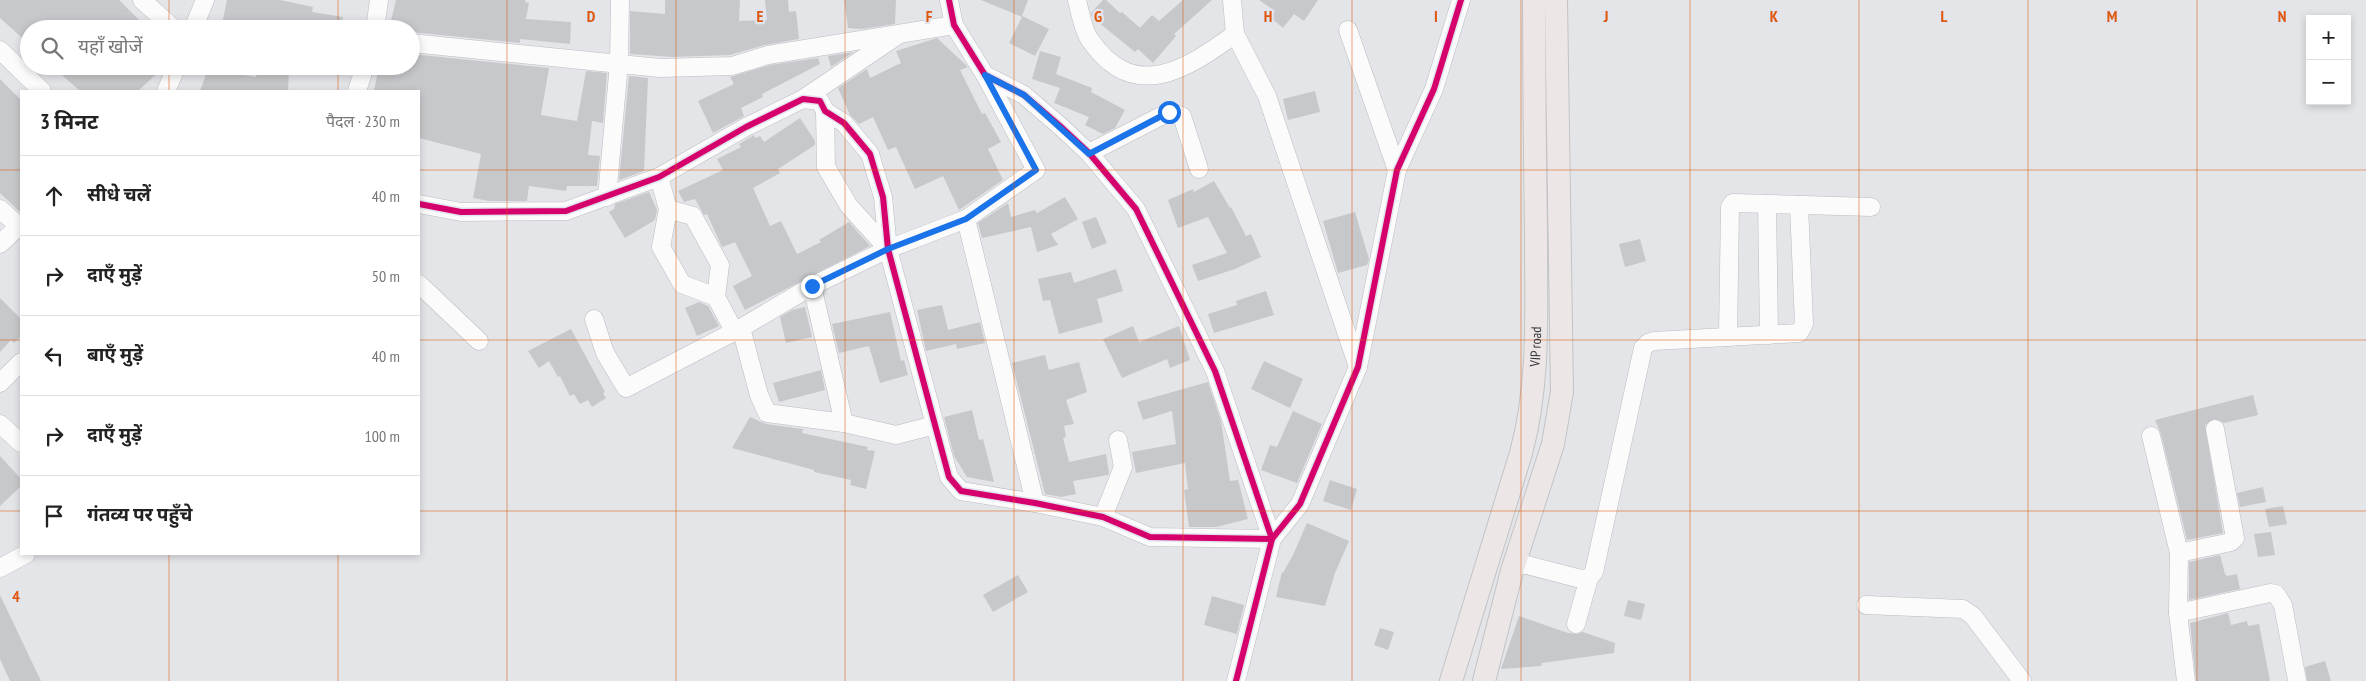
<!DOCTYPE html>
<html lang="hi">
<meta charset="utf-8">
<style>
:root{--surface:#fff;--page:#f6f6f6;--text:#222;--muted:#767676;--line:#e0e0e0}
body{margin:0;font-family:"PT Sans Narrow","Noto Sans Devanagari",sans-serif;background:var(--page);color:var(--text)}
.controls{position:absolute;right:15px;top:15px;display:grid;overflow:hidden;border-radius:0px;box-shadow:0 2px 8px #0003}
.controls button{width:45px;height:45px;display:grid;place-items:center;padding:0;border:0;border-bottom:1px solid var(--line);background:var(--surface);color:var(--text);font:25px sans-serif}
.stop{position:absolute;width:15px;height:15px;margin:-11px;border:4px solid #1a73e8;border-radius:50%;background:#fff}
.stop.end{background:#1a73e8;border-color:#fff;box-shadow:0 1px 5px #0008}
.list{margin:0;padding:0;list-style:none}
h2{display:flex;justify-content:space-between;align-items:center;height:65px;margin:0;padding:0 20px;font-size:21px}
h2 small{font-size:16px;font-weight:400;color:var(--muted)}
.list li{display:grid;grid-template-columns:32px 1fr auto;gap:15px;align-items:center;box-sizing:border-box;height:80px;padding:0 20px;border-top:1px solid var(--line)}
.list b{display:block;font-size:19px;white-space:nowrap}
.list em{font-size:16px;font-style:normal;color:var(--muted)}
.icon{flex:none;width:28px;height:28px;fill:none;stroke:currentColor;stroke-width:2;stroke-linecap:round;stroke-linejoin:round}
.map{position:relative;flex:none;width:2366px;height:681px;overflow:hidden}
.search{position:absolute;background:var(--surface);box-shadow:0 2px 8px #0003;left:20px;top:20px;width:400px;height:55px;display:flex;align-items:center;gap:12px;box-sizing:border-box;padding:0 18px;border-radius:28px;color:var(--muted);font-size:19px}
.panel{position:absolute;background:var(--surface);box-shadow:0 2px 8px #0003;left:20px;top:90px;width:400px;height:465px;border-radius:0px}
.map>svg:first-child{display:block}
.building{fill:#c7c8cb}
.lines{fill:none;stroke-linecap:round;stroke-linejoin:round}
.minor-casing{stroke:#bcbdc0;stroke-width:19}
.major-casing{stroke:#c2c3c5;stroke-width:24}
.minor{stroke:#fbfbfc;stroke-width:18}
.major{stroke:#ece7e6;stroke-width:22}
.cycleway-casing{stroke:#e1e4ec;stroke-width:9}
.cycleway{stroke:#d6006c;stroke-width:6}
.route{stroke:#1a73e8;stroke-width:6}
.grid{fill:none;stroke:#df570e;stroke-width:1;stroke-opacity:0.55}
.labels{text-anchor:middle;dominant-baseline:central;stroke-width:4.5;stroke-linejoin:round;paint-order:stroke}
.street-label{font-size:14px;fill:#38393c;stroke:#e1e4ec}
.grid-label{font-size:16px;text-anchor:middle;font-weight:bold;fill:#df570e;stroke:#e1e4ec;stroke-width:4.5;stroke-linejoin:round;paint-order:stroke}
</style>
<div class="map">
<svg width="2366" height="681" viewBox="0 0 2366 681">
<rect width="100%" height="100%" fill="#e4e5e9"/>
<!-- building -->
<g class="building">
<polygon points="0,0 119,0 148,29 29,29 29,44 0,18"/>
<polygon points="227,0 280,0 299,4 313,7 312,12 343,17 341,29 291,29 280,27 280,25 248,20 247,29 221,29"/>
<polygon points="396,0 525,0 525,2 529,3 526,19 571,22 570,44 520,39 520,43 411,32 411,29 389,29"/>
<polygon points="665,0 740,0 739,21 767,20 765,0 788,0 789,12 796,11 799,39 765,45 730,55 673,57 630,54 630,11 665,14"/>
<polygon points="844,0 896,0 895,24 863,29 848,28"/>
<polygon points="981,0 1028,0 1022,16 1049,29 1035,56 1009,43 1022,17"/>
<polygon points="1103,0 1106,0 1120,13 1122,12 1140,28 1152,15 1159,21 1183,0 1212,0 1174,34 1176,36 1153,63 1138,49 1135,52 1092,17 1091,13"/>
<polygon points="1259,0 1318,0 1304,21 1294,14 1283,28 1270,17 1275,11"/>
<polygon points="937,38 968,67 960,70 982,114 985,113 1001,142 988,149 1003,180 959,210 943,176 915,189 896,147 888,150 873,117 859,124 850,115 838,88 867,69 870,78 901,63 896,51"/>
<polygon points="1040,51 1061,57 1056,74 1092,88 1091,92 1125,110 1115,128 1103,134 1085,125 1089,117 1054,103 1060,88 1032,79"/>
<polygon points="854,52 831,67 828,56"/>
<polygon points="411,54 549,68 541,115 577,121 586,71 607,73 603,123 592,121 588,155 600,156 597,186 567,186 566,191 529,186 527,201 489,201 473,198 481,154 419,138 419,91 374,91 379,66 411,66"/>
<polygon points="818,58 820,64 762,94 763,97 741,108 744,116 713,133 698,101 734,84 730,77 770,65"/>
<polygon points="52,66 165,66 138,91 80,91"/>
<polygon points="209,66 229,66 230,73 256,77 258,66 289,66 288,91 200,91"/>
<polygon points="629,76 648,78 644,171 619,180"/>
<polygon points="0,79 21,100 21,213 0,193"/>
<polygon points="1315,91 1320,112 1288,120 1283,99"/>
<polygon points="800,118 815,141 815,145 778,169 780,173 753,188 770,226 781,221 797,254 821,242 819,240 849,222 870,246 745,310 733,286 752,276 735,242 722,247 707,214 704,215 695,199 684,202 678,191 723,170 717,159 741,147 739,144 754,135 755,138 760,136 764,142"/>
<polygon points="1214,181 1230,208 1231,207 1246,236 1251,234 1261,257 1235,269 1198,281 1192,265 1227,253 1208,217 1178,228 1168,200 1193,189 1194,192"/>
<polygon points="649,192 657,210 655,220 625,238 609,212 614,209 615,204"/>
<polygon points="1065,197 1078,219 1051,234 1058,245 1037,252 1031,227 982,238 978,223 1008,203 1011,217 1035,210 1037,213"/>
<polygon points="1355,212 1369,259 1367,265 1338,273 1323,221"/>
<polygon points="1096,217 1107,243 1092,249 1082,222"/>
<polygon points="1640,239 1646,261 1625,267 1619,244"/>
<polygon points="1116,269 1123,291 1097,299 1103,322 1059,334 1050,300 1043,301 1038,279 1071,272 1074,283"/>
<polygon points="1266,291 1274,315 1214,333 1208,314 1237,305 1236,301"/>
<polygon points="0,298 21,319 21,336 14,343 11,340 0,352"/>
<polygon points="699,302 708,306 719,326 697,336 685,308"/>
<polygon points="942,305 948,330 980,322 985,343 957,349 956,344 926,351 917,310"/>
<polygon points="805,307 812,337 786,343 780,317 792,310"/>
<polygon points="890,312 901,361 904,360 908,375 880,383 869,346 839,353 832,324"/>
<polygon points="1133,326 1139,342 1179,326 1190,360 1170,368 1167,359 1122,378 1103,339"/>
<polygon points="571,329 605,392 603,393 606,398 592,407 588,400 580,404 574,394 570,396 560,376 558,377 549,361 539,368 528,351"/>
<polygon points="1045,355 1049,370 1079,362 1087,392 1066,400 1074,424 1064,426 1066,437 1063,438 1069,462 1106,454 1109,473 1108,475 1073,481 1076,494 1061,497 1045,494 1012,363"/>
<polygon points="1264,361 1303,379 1290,408 1251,389"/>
<polygon points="821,370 825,390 779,402 773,383"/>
<polygon points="1208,382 1221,421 1230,481 1238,480 1248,519 1216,527 1189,527 1184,490 1188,489 1185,463 1136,473 1132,452 1176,444 1172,411 1143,420 1137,402"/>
<polygon points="2253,395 2258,415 2224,423 2214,419 2205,425 2223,533 2187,540 2161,434 2155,420"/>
<polygon points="972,410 979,440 983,439 994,482 967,477 954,456 944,417"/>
<polygon points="1293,411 1322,424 1297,483 1261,470 1270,445 1277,447"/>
<polygon points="750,417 766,424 803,429 802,433 868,447 867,450 875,451 866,489 850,485 851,480 814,472 814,470 732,448"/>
<polygon points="0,456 21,479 21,486 0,506"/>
<polygon points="1330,480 1357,489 1351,510 1323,501"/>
<polygon points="2263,487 2266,502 2240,507 2237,493"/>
<polygon points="2283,506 2287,524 2269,527 2265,509"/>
<polygon points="1307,523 1349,541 1335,573 1325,606 1276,597 1282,572 1283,573 1293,555"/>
<polygon points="2271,532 2275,555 2258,557 2254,534"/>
<polygon points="2220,555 2225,574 2227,576 2237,574 2240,589 2189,600 2189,562"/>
<polygon points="1018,575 1028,592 993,612 983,595"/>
<polygon points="0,595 41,681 10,681 0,659"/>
<polygon points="1212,596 1244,605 1237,634 1204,625"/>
<polygon points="1628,600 1645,604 1641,620 1624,616"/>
<polygon points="2228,613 2231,625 2247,621 2248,626 2259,624 2270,681 2196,681 2190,623"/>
<polygon points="1519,616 1568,633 1578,634 1583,632 1615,643 1614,653 1542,663 1541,666 1501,669"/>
<polygon points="1380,628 1394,632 1388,650 1374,645"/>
<polygon points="2325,661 2331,681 2307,681 2305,667"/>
</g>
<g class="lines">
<defs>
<g id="minor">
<polyline points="142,0 174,29"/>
<path d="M1077,0c3,12 6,30 13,40 44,64 97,29 145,-6l-3,-34"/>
<polyline points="193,29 205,0"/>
<polyline points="375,29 379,0"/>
<polyline points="1348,30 1397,170"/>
<polyline points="1235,34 1267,96 1358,367"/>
<polyline points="411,43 660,68 732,66 768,55 954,25"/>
<polyline points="0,50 42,91"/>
<polyline points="166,91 177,66"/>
<polyline points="357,91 365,66"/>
<polyline points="803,99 898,35"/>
<polyline points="825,111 826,167 849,206 888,249"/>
<polyline points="1089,153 1169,112 1182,116 1199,169"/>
<polyline points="659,177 668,209 693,216 720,265 716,297 734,331"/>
<polyline points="607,197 619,63 620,0"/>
<polyline points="419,204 461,212 566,211 659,177 746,127 803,99 820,101 825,111 844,123 870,154 883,197 888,249 935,425 949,477 961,491 1035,503 1103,517 1150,537 1272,539 1215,371 1136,209 1089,153 1060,126 1024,95 985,75 954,25 949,0"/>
<polyline points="1767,204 1769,335"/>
<polyline points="0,209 21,228"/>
<polyline points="668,209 661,247 682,284 716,297"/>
<polyline points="966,219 1035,503"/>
<polyline points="0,244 19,226"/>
<polyline points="419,284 479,341"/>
<polyline points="812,286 844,423"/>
<polyline points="594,319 605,353 626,388 741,328 812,286 888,249 966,219 1036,170 985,75"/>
<polyline points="741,328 759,395 767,413 844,423 896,435 935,425"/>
<polyline points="1728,337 1730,207 1733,203 1871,207"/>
<polyline points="0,383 21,362"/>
<polyline points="0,424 21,443"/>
<polyline points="2151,436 2179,553 2178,613 2186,681"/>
<polyline points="1103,517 1123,467 1118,440"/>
<polyline points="2179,553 2231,542 2235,538 2215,429"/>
<polyline points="1515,562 1581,579 1589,578 1594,572 1643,348 1648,343 1654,341 1799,333 1804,324 1799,205"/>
<polyline points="0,568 26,554"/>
<polyline points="1866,605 1963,609 1973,616 2022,681"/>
<polyline points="2178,613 2270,593 2276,594 2283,605 2297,680"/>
<polyline points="1576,624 1589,578"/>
<polyline points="1236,681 1272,539 1300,504 1358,367 1397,170 1434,89 1461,0"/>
</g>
<g id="major">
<path id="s1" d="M1451,681l70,-228c19,-70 15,-142 15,-214 -1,-80 -2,-159 -2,-239"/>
<polyline points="1484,681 1512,571 1553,444 1562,392 1556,0"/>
</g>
</defs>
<!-- minor casing -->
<use href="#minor" class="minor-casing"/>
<!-- major casing -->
<use href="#major" class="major-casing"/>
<!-- minor -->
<use href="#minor" class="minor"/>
<!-- major -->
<use href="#major" class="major"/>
<defs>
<g id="cycleway">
<polyline points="419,204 461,212 566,211 659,177 746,127 803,99 820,101 825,111 844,123 870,154 883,197 888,249 935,425 949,477 961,491 1035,503 1103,517 1150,537 1272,539 1215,371 1136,209 1089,153 1060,126 1024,95 985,75 954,25 949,0"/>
<polyline points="1236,681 1272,539 1300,504 1358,367 1397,170 1434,89 1461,0"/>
</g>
</defs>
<!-- cycleway casing -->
<use href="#cycleway" class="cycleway-casing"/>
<!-- cycleway -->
<use href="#cycleway" class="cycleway"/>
</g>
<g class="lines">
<!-- route -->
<polyline class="route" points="812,286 888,249 966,219 1036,170 985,75 1024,95 1089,154 1169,112"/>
</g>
<!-- grid -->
<path class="grid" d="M169,0v29M338,0v29M507,0v681M676,0v681M845,0v681M1014,0v681M1183,0v681M1352,0v681M1521,0v681M1690,0v681M1859,0v681M2028,0v681M2197,0v681M169,66v25M338,66v25M0,170h21M419,170h1947M0,340h21M419,340h1947M0,511h21M419,511h1947M169,554v127M338,554v127"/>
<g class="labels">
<!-- street labels -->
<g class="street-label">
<text stroke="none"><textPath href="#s1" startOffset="346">VIP road</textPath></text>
</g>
</g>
<g class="grid-label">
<text x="591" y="22">D</text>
<text x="760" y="22">E</text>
<text x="929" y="22">F</text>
<text x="1098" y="22">G</text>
<text x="1268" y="22">H</text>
<text x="1436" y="22">I</text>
<text x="1606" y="22">J</text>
<text x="1774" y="22">K</text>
<text x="1944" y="22">L</text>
<text x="2112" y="22">M</text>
<text x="2282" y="22">N</text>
<text x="16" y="602">4</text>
</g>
</svg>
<div class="controls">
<button>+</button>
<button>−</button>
</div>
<div class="stop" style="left:1169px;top:112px"></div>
<div class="stop end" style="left:812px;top:286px"></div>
<div class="search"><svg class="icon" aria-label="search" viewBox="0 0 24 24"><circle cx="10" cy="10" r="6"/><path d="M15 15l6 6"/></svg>यहाँ खोजें</div>
<section class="panel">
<h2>3 मिनट<small>पैदल · 230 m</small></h2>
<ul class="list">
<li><svg class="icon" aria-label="ahead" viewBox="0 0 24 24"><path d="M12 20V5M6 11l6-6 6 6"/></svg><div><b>सीधे चलें</b></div><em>40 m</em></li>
<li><svg class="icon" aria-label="right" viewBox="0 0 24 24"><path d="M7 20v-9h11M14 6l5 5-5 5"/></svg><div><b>दाएँ मुड़ें</b></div><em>50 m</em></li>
<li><svg class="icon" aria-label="left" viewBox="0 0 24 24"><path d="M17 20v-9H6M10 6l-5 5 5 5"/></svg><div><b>बाएँ मुड़ें</b></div><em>40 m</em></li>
<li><svg class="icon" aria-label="right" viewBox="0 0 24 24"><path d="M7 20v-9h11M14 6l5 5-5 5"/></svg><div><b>दाएँ मुड़ें</b></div><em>100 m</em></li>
<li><svg class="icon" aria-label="arrive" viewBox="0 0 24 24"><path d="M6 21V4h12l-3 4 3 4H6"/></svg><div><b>गंतव्य पर पहुँचे</b></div></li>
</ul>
</section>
</div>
